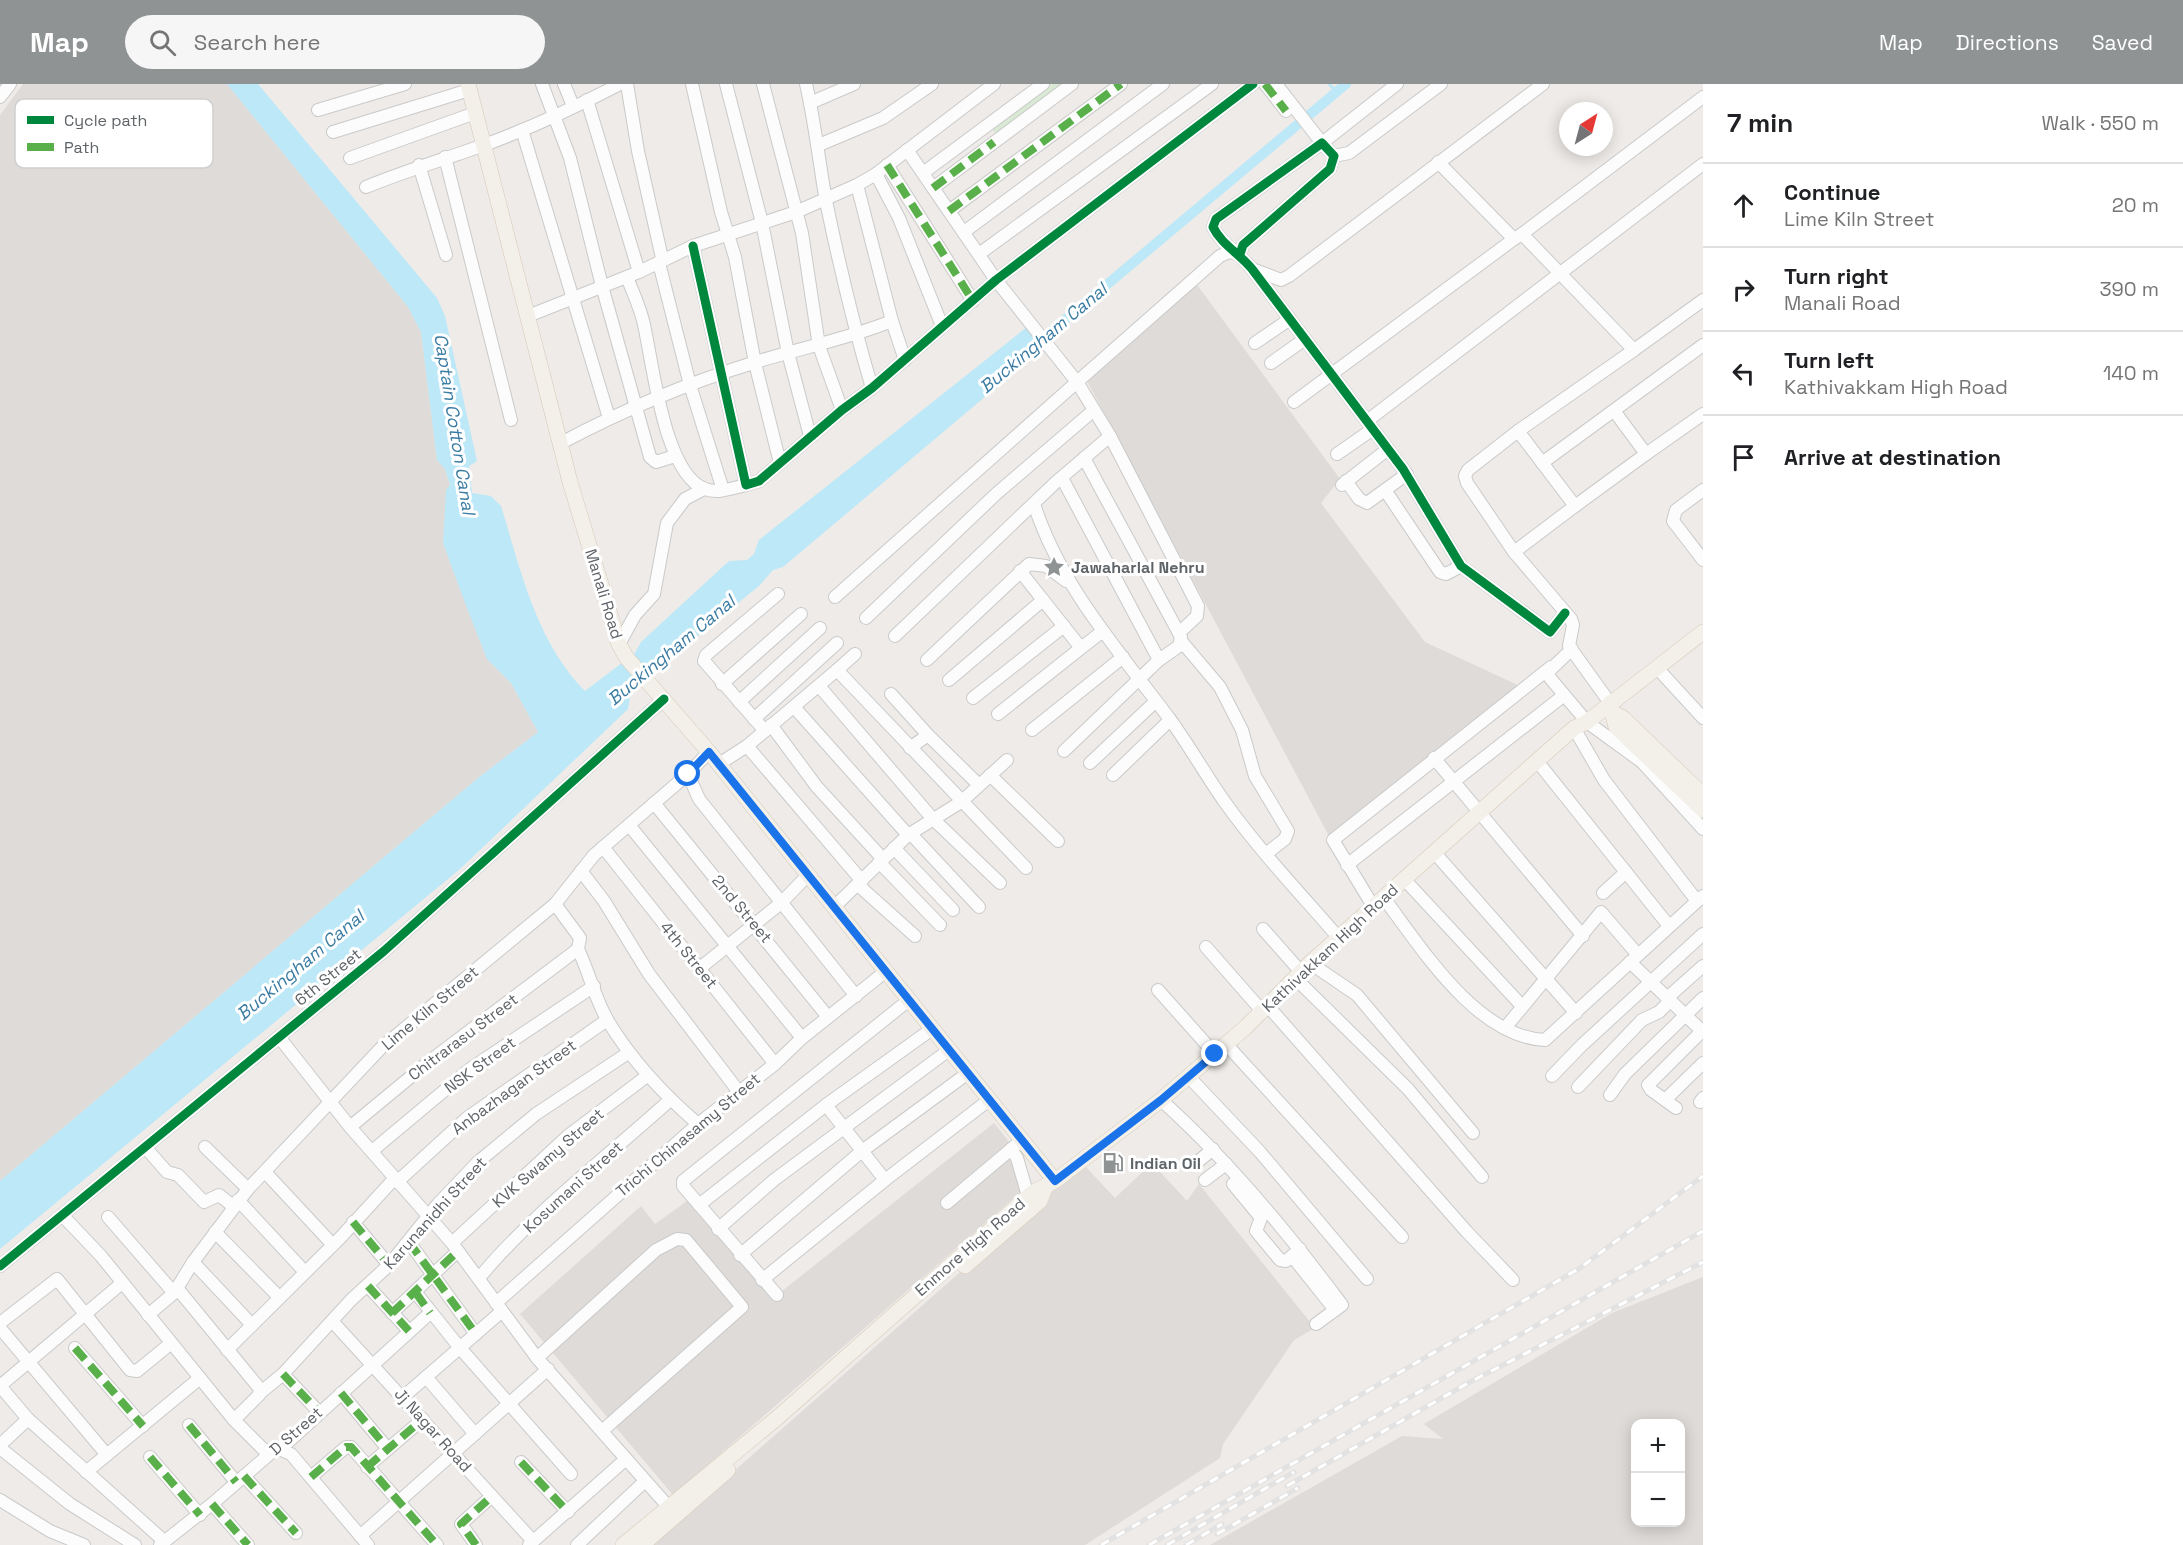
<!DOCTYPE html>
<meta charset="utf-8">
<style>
:root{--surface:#fff;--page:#f6f6f6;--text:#202124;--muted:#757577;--line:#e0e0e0;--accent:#909394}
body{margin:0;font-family:"Space Grotesk",sans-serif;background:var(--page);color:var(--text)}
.controls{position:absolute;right:18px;bottom:18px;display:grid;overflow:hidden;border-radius:12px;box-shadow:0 3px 15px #0003}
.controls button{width:54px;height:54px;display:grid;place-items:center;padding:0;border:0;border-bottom:2px solid var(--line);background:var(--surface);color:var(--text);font:30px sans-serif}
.compass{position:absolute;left:1559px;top:18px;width:54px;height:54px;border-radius:50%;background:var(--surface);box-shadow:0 3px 15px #0003;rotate:36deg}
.stop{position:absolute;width:18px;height:18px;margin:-14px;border:4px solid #1a73e8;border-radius:50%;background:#fff}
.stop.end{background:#1a73e8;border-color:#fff;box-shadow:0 2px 6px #0008}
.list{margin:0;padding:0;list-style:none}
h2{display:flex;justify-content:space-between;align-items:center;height:78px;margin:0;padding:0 24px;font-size:26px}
h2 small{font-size:20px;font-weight:400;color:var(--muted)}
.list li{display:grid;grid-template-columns:39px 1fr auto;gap:18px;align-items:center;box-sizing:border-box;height:84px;padding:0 24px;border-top:2px solid var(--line)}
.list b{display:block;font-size:22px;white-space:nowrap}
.list p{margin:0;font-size:20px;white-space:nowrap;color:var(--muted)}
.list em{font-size:20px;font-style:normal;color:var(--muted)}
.icon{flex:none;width:33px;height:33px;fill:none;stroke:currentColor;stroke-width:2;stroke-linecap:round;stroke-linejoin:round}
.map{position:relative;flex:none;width:1703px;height:1461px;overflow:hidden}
header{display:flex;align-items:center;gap:36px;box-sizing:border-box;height:84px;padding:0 30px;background:var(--accent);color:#fff}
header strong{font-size:28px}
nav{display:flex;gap:33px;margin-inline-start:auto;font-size:21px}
.search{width:420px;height:54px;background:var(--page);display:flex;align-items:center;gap:15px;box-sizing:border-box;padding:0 21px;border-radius:33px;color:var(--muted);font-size:22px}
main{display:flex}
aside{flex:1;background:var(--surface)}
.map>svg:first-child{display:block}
.industrial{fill:#dedbd8;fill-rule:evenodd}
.green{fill:#d9e9d3}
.water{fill:#bce8f8}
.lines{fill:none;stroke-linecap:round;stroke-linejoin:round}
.stream{stroke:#bce8f8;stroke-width:3}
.canal{stroke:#bce8f8;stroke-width:10}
.minor-casing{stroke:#cacaca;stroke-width:14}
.major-casing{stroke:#d6c8b6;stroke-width:16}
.minor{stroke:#fcfcfc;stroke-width:12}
.major{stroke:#f3f0e9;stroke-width:15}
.rail-casing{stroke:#e3e2e2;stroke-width:5}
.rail{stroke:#fff;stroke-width:3;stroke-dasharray:9;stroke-linecap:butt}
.quiet{stroke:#59b04a;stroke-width:8;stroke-dasharray:15 8;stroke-linecap:butt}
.cycleway-casing{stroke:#fff;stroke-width:13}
.cycleway{stroke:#00873e;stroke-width:9}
.route{stroke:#1a73e8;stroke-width:8}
.labels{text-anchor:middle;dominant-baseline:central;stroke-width:6;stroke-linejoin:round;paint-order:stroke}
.poi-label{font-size:16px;font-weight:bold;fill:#5e6367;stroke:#fff;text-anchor:start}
.street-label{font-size:16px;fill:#5e6367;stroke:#fff}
.water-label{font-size:18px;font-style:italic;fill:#3b7ca3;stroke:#fff}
.key{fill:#fff;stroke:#cfd0d1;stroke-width:1.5}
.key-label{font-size:16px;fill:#5e6367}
</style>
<header>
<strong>Map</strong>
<div class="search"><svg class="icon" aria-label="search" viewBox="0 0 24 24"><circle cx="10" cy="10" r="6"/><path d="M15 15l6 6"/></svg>Search here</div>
<nav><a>Map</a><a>Directions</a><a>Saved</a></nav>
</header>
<main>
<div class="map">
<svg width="1703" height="1461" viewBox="0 0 1703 1461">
<rect width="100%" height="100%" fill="#eeebe8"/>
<!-- industrial -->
<g class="industrial">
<polygon points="23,0 227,0 408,223 421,248 437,376 445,385 450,401 443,459 487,575 511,599 538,648 478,694 0,1097 0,31"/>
<polygon points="1195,198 1340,395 1321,419 1425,558 1522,603 1329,752 1087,297"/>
<polygon points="994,1039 1011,1060 1023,1106 673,1411 520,1230 641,1122 655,1140 687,1117 772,1215"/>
<polygon points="1152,1079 1187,1117 1199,1100 1315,1244 1294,1256 1223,1360 1220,1374 1085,1461 650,1461 1083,1080 1115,1114"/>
<path d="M1703,1193v268h-493l192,-109 41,3 -19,-15 188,-111zM1636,1340h44v98h-44z"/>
</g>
<!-- green -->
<polygon class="green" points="1052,0 1069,0 999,54 992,45"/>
<!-- water -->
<path class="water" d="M227,0h31l179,214 8,18 32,145 -8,5 3,27 19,3 10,10c20,65 35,135 84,185l50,-38 6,-11 88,-81 18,-1 7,-6 5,-14 268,-213 16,21 -260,219 -10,3 -14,16 -128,104 -3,19 -168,160 -460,380v-68l478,-403 60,-46 -27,-49 -24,-24 -22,-56 -22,-60 3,-53 4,-5 -5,-16 -8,-9 -16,-128 -13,-25z"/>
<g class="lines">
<!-- stream -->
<polyline class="stream" points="1329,0 1336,7"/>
<!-- canal -->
<polyline class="canal" points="1036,260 1346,0"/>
<defs>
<g id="minor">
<polyline points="542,0 570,74 602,202 650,373 656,378 675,372"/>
<polyline points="564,0 573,22"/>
<polyline points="627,0 638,67 662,174 659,179 690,301 723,406"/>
<polyline points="692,0 721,128 735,173 755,279 780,379"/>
<polyline points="726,0 762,139 788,269 810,352"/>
<polyline points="763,0 802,149 819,262 842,326"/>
<path d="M806,0c9,39 13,78 20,117 13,63 28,126 46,187"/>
<polyline points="1265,0 1286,27"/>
<polyline points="1276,0 1322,59 1397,0"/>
<polyline points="0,13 10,0"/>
<polyline points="587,16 639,188"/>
<polyline points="810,19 854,0"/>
<polyline points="318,26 405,0"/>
<polyline points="522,46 609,334"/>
<polyline points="333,48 469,6"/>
<polyline points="819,61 883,34 932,0"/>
<polyline points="1334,72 1349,69 1441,0"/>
<polyline points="445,73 511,336"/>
<polyline points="350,74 475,29"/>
<polyline points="1438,78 1514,155 1522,150 1634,266 1703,216"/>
<polyline points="419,81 446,171"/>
<polyline points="887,81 973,217"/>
<polyline points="923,89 1043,0"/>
<polyline points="876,90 899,134 942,242"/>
<polyline points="857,101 892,237 905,276"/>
<path d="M366,103c39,-16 79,-28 118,-42 47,-17 92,-38 136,-61"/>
<polyline points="933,104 1072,0"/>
<polyline points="949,127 1121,0"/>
<polyline points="964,148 1163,0"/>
<polyline points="1522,150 1703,13"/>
<polyline points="693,162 746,401 759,397 842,326 872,304 996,196 1253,0"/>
<polyline points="979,170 1212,0"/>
<path d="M1240,170l3,-9 87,-76 4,-13 -12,-13 -106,76 -3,8c8,17 27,27 39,42l151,200 58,97 89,66 15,-19"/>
<polyline points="1255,186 1281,196 1289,192 1543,0"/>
<path d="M627,193c6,16 14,32 17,48 9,39 20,149 61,164 14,5 27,-1 41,-4"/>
<polyline points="528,232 639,188 693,162 796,128 857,101 876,90 994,0"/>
<polyline points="1255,259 1290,235"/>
<polyline points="1271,279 1305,255"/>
<polyline points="1294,318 1514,155"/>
<polyline points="1615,328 1646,370 1703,330"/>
<polyline points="1367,337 1703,80"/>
<polyline points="1518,347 1575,422 1514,468 1571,535 1573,541 1569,562 1610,619"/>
<path d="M561,359c62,-33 127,-60 195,-81 45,-14 91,-23 136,-41"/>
<polyline points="1337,370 1373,345"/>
<polyline points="1084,374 1181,553 1179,562 1159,576"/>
<polyline points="1542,379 1703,261"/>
<polyline points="1062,394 1159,576 1064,667"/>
<polyline points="1346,397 1359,415 1367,419 1407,390"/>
<polyline points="1342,401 1388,365"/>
<polyline points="1385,406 1440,488 1446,490 1461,482"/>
<polyline points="1703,406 1676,426 1673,437 1703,476"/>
<path d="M1034,420c26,81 84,146 135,214 20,27 36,56 55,83 34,48 76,92 114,136"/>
<polyline points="1575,422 1646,370"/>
<polyline points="1514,468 1467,399 1465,392 1468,386 1518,347 1634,266"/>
<polyline points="1020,487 1081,564 1103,547"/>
<polyline points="835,513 1077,298 996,196 907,66"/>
<polyline points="866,534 996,410 1094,326"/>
<polyline points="1179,549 1197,532 1198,522 1110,352 1077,298 1220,172 1229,168 1239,170"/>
<polyline points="895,552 1055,399 1110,352"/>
<polyline points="1182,558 1220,603 1242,646 1255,692 1288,747 1285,755 1267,769"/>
<polyline points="619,560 635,531 654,510 667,439 685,415 704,405"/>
<polyline points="1572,565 1548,588 1550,594 1587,638 1642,678 1703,745"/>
<polyline points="927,576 1029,480 1046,482 1066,497"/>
<polyline points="1658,585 1703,634"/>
<polyline points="837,586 855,570"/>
<polyline points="949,596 1043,516"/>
<polyline points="722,600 801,530"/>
<polyline points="819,602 932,734 1000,799"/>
<polyline points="891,610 928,651"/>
<polyline points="973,614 1064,542"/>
<polyline points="739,618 820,544"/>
<polyline points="794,623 908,751"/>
<polyline points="998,630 1081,564"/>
<polyline points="754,635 837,559"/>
<polyline points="771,641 817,703 883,775"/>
<polyline points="1574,644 1604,696 1697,817"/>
<polyline points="1032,646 1123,573"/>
<polyline points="765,647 704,577 706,571 778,510"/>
<polyline points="747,662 862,797"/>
<polyline points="910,664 928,651 979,701"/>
<polyline points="1434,674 1583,852"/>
<polyline points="1537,677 1669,842"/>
<polyline points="1090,679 1156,617"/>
<polyline points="719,680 747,662 837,586 1026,784"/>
<polyline points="688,690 699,715 856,912"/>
<polyline points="990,691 1058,757"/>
<polyline points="1113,691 1170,636"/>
<polyline points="654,719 828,933"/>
<polyline points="629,741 802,954"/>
<polyline points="910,749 979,823"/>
<polyline points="603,763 775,980"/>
<polyline points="894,764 953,826"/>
<polyline points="1434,768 1576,929"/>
<polyline points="879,778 940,841"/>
<polyline points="1347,781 1563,612"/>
<polyline points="581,787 604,817 649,890 739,1008"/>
<polyline points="1404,795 1522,922"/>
<polyline points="858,801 915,852"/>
<polyline points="1603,809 1626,788"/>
<path d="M1383,813c38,50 93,140 162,143l158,-144"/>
<path d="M555,820l25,34 -2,11c11,23 17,50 30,72 24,40 54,72 90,103"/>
<polyline points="1373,822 1333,756 1551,583"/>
<polyline points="834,823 908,751 961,718 1007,676"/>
<polyline points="1263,845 1301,888"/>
<polyline points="1206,863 1262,927"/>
<polyline points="1630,878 1703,948"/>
<polyline points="1310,879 1357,911 1473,1049"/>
<polyline points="700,884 781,819 808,791"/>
<polyline points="1295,894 1408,1005 1482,1093"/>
<polyline points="1158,906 1215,970"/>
<polyline points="1667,914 1703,882"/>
<polyline points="1267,921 1467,1148 1513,1196"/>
<polyline points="1505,944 1601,828 1638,871"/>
<polyline points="279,953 350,1043 452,1159 537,1274 673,1428"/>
<polyline points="1226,960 1402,1153"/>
<polyline points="1188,992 1260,1068 1367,1195"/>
<polyline points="1552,992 1582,961 1703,850"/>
<polyline points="1578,1003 1642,936 1659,928 1671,916"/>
<polyline points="1610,1011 1625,990 1703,914"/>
<path d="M1161,1016c68,61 126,131 181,205l-26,19"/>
<polyline points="1665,1016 1703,979"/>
<polyline points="1700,1018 1703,1014"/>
<polyline points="826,1021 885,1096"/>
<polyline points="1676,1024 1651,1006 1648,1001 1703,946"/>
<polyline points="350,1043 431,976 578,865"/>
<polyline points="145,1063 167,1088 178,1091 204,1118 219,1111 233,1122"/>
<polyline points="205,1063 248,1105"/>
<polyline points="1011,1065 1017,1074 1028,1112"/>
<polyline points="372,1067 470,985 594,902"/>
<polyline points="1195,1080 1213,1065"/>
<polyline points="265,1088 333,1161"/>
<polyline points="1205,1096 1226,1080"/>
<polyline points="397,1098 467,1034 607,936"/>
<polyline points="1233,1100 1261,1134 1256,1147 1280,1176 1286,1177 1300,1165"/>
<polyline points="238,1116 305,1188"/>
<polyline points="947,1119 1022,1056"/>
<polyline points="699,1121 826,1021 932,945"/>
<polyline points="62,1131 101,1172 234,1336"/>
<polyline points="108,1133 174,1209"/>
<polyline points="353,1138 389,1181"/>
<polyline points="718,1145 774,1096 949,966"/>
<polyline points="215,1148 279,1213"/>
<polyline points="409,1158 476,1250"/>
<polyline points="452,1159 569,1051 647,992"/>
<polyline points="740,1171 862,1067 968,989"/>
<polyline points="1292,1172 1335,1226"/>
<polyline points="193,1178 252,1241"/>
<polyline points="0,1182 384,867 664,615"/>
<path d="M479,1194c55,-66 127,-120 191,-178"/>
<polyline points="762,1196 885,1096 989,1016"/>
<polyline points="368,1202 409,1247"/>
<polyline points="177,1204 260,1305 259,1311 234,1336 264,1366 281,1366 291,1370 368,1461"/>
<polyline points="416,1209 460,1264 571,1390"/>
<polyline points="777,1211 683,1102 683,1097 909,916"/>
<polyline points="496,1219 698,1040 775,980 802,954 885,888"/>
<polyline points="392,1229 458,1167"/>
<polyline points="148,1231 174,1209 193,1178 248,1105 381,964 555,820 594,771 688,690 709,668"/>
<polyline points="332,1237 533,1457"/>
<polyline points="75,1264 143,1342"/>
<polyline points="227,1266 340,1154 394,1095"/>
<polyline points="537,1274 656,1166 677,1155 686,1156 742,1223 602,1347"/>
<polyline points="283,1290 318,1327"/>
<polyline points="426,1293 475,1350"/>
<polyline points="0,1302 122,1199"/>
<polyline points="0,1302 28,1335"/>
<polyline points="260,1309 283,1290 351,1216 389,1181 438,1120 478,1078 536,1030 628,969"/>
<polyline points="341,1309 388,1365"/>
<polyline points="403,1313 501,1228"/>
<polyline points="189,1341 236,1398"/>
<polyline points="0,1361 28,1335 164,1457"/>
<polyline points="0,1364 70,1420 135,1461"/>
<polyline points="107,1371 0,1244 0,1239 57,1195 130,1286 137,1287 170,1260"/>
<polyline points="150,1373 200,1431"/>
<polyline points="521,1378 568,1428"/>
<polyline points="367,1383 423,1335"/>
<polyline points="86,1388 200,1294"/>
<polyline points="244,1392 296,1449"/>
<polyline points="311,1393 346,1363 351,1363 437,1461"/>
<polyline points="0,1416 50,1447 84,1461"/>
<polyline points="212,1420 248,1461"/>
<polyline points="360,1452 548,1285"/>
<polyline points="160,1461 212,1420 273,1367 288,1358 430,1229"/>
<polyline points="476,1461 461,1440 492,1412"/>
<polyline points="529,1461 626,1375"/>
<polyline points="577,1461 644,1398"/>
</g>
<g id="major">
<polyline points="468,0 570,398 619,560 626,573 709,668 1055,1097"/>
<polyline points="1610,619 1616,643 1703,726"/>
<polyline points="1613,629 1623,634 1703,711"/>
<polyline points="965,1182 1040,1117 1045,1104"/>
<polyline points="623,1461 777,1334 1032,1109 1055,1097 1161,1016 1246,943 1310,879 1574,644 1587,638 1703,548"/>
<polyline points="642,1461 728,1386"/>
</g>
</defs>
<!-- minor casing -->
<use href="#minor" class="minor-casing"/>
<!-- major casing -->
<use href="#major" class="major-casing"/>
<!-- minor -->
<use href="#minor" class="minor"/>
<!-- major -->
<use href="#major" class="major"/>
<defs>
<g id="rail">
<polyline points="1287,1402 1470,1298 1703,1178"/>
<polyline points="1217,1450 1298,1404"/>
<polyline points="1101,1461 1580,1184 1703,1092"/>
<polyline points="1149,1461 1703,1147"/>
<polyline points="1167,1461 1294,1388"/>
<polyline points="1186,1461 1222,1440"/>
</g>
</defs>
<!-- rail casing -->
<use href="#rail" class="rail-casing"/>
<!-- rail -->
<use href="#rail" class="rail"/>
<!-- quiet -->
<g class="quiet">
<polyline points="1265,0 1286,27"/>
<polyline points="887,81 973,217"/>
<polyline points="933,104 994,58"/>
<polyline points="949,127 1121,0"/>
<polyline points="353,1138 389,1181"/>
<polyline points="409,1158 476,1250"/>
<polyline points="368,1202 409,1247"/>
<polyline points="416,1209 430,1229"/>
<polyline points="392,1229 458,1167"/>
<polyline points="75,1264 143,1342"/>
<polyline points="283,1290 318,1327"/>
<polyline points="341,1309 388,1365"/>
<polyline points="189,1341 236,1398"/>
<polyline points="150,1373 200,1431"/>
<polyline points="521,1378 568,1428"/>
<polyline points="367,1383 423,1335"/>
<polyline points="244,1392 296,1449"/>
<polyline points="311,1393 346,1363 351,1363 437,1461"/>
<polyline points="212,1420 248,1461"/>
<polyline points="476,1461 461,1440 492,1412"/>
</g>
<defs>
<g id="cycleway">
<polyline points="693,162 746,401 759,397 842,326 872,304 996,196 1253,0"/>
<path d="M1240,170l3,-9 87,-76 4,-13 -12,-13 -106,76 -3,8c8,17 27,27 39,42l151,200 58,97 89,66 15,-19"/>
<polyline points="0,1182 384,867 664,615"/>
</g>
</defs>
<!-- cycleway casing -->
<use href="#cycleway" class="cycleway-casing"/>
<!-- cycleway -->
<use href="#cycleway" class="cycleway"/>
</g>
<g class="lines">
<!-- route -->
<polyline class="route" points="688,690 709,668 1055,1097 1161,1016 1215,970"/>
</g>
<!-- icons -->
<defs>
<symbol id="sight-bare" viewBox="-9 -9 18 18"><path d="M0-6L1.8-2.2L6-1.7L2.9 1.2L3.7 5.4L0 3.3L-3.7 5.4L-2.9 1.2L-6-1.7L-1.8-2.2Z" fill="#909394" stroke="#fff" stroke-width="2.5" paint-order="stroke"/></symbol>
<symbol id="fuel-bare" viewBox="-9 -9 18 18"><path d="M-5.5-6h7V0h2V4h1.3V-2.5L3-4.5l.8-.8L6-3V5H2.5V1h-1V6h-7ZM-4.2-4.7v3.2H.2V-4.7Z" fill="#909394" stroke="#fff" stroke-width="2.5" paint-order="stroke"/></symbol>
</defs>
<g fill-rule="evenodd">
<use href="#sight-bare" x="1039" y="468" width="30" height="30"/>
<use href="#fuel-bare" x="1098" y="1064" width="30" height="30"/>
</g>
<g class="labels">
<!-- poi labels -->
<g class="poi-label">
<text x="1071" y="483">Jawaharlal Nehru</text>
<text x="1130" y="1079">Indian Oil</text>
</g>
<!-- street labels -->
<g class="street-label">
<text transform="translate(604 510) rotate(73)">Manali Road</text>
<text transform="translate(742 825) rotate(50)">2nd Street</text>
<text transform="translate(1330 864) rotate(-43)">Kathivakkam High Road</text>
<text transform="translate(689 871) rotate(51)">4th Street</text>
<text transform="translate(328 893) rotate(-39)">6th Street</text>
<text transform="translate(430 924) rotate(-40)">Lime Kiln Street</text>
<text transform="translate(463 953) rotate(-37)">Chitrarasu Street</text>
<text transform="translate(480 981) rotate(-36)">NSK Street</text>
<text transform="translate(514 1003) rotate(-36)">Anbazhagan Street</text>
<text transform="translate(688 1051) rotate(-40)">Trichi Chinasamy Street</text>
<text transform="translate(548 1074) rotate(-41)">KVK Swamy Street</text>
<text transform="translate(573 1103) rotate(-42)">Kosumani Street</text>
<text transform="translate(435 1129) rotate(-48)">Karunanidhi Street</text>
<text transform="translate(970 1163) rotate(-41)">Enmore High Road</text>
<text transform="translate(433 1346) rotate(48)">Jj Nagar Road</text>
<text transform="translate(296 1347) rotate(-41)">D Street</text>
</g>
<!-- water labels -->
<g class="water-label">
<text transform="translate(1043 254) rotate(-40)">Buckingham Canal</text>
<text transform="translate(455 340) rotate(81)">Captain Cotton Canal</text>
<text transform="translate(671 566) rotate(-40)">Buckingham Canal</text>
<text transform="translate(300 881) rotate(-40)">Buckingham Canal</text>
</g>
</g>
<!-- legend -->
<rect x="15" y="15" width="198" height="69" rx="9" class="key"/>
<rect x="27" y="32" width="27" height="8" fill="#00873e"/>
<rect x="27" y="59" width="27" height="8" fill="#59b04a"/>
<g class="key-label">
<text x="64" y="42">Cycle path</text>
<text x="64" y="69">Path</text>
</g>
</svg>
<div class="controls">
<button>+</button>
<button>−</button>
</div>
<svg class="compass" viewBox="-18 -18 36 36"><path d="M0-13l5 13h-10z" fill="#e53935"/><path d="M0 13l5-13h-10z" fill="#757577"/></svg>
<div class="stop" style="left:688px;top:690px"></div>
<div class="stop end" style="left:1215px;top:970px"></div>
</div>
<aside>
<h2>7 min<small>Walk · 550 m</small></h2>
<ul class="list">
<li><svg class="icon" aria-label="ahead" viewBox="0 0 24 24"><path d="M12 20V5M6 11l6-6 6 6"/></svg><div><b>Continue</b><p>Lime Kiln Street</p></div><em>20 m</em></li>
<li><svg class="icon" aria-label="right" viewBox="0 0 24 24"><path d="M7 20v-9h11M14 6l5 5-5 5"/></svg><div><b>Turn right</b><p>Manali Road</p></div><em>390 m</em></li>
<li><svg class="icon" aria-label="left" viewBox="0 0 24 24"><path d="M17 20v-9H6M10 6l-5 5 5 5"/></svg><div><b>Turn left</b><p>Kathivakkam High Road</p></div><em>140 m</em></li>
<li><svg class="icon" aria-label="arrive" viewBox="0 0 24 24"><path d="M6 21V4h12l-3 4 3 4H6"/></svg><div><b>Arrive at destination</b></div></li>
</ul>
</aside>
</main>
